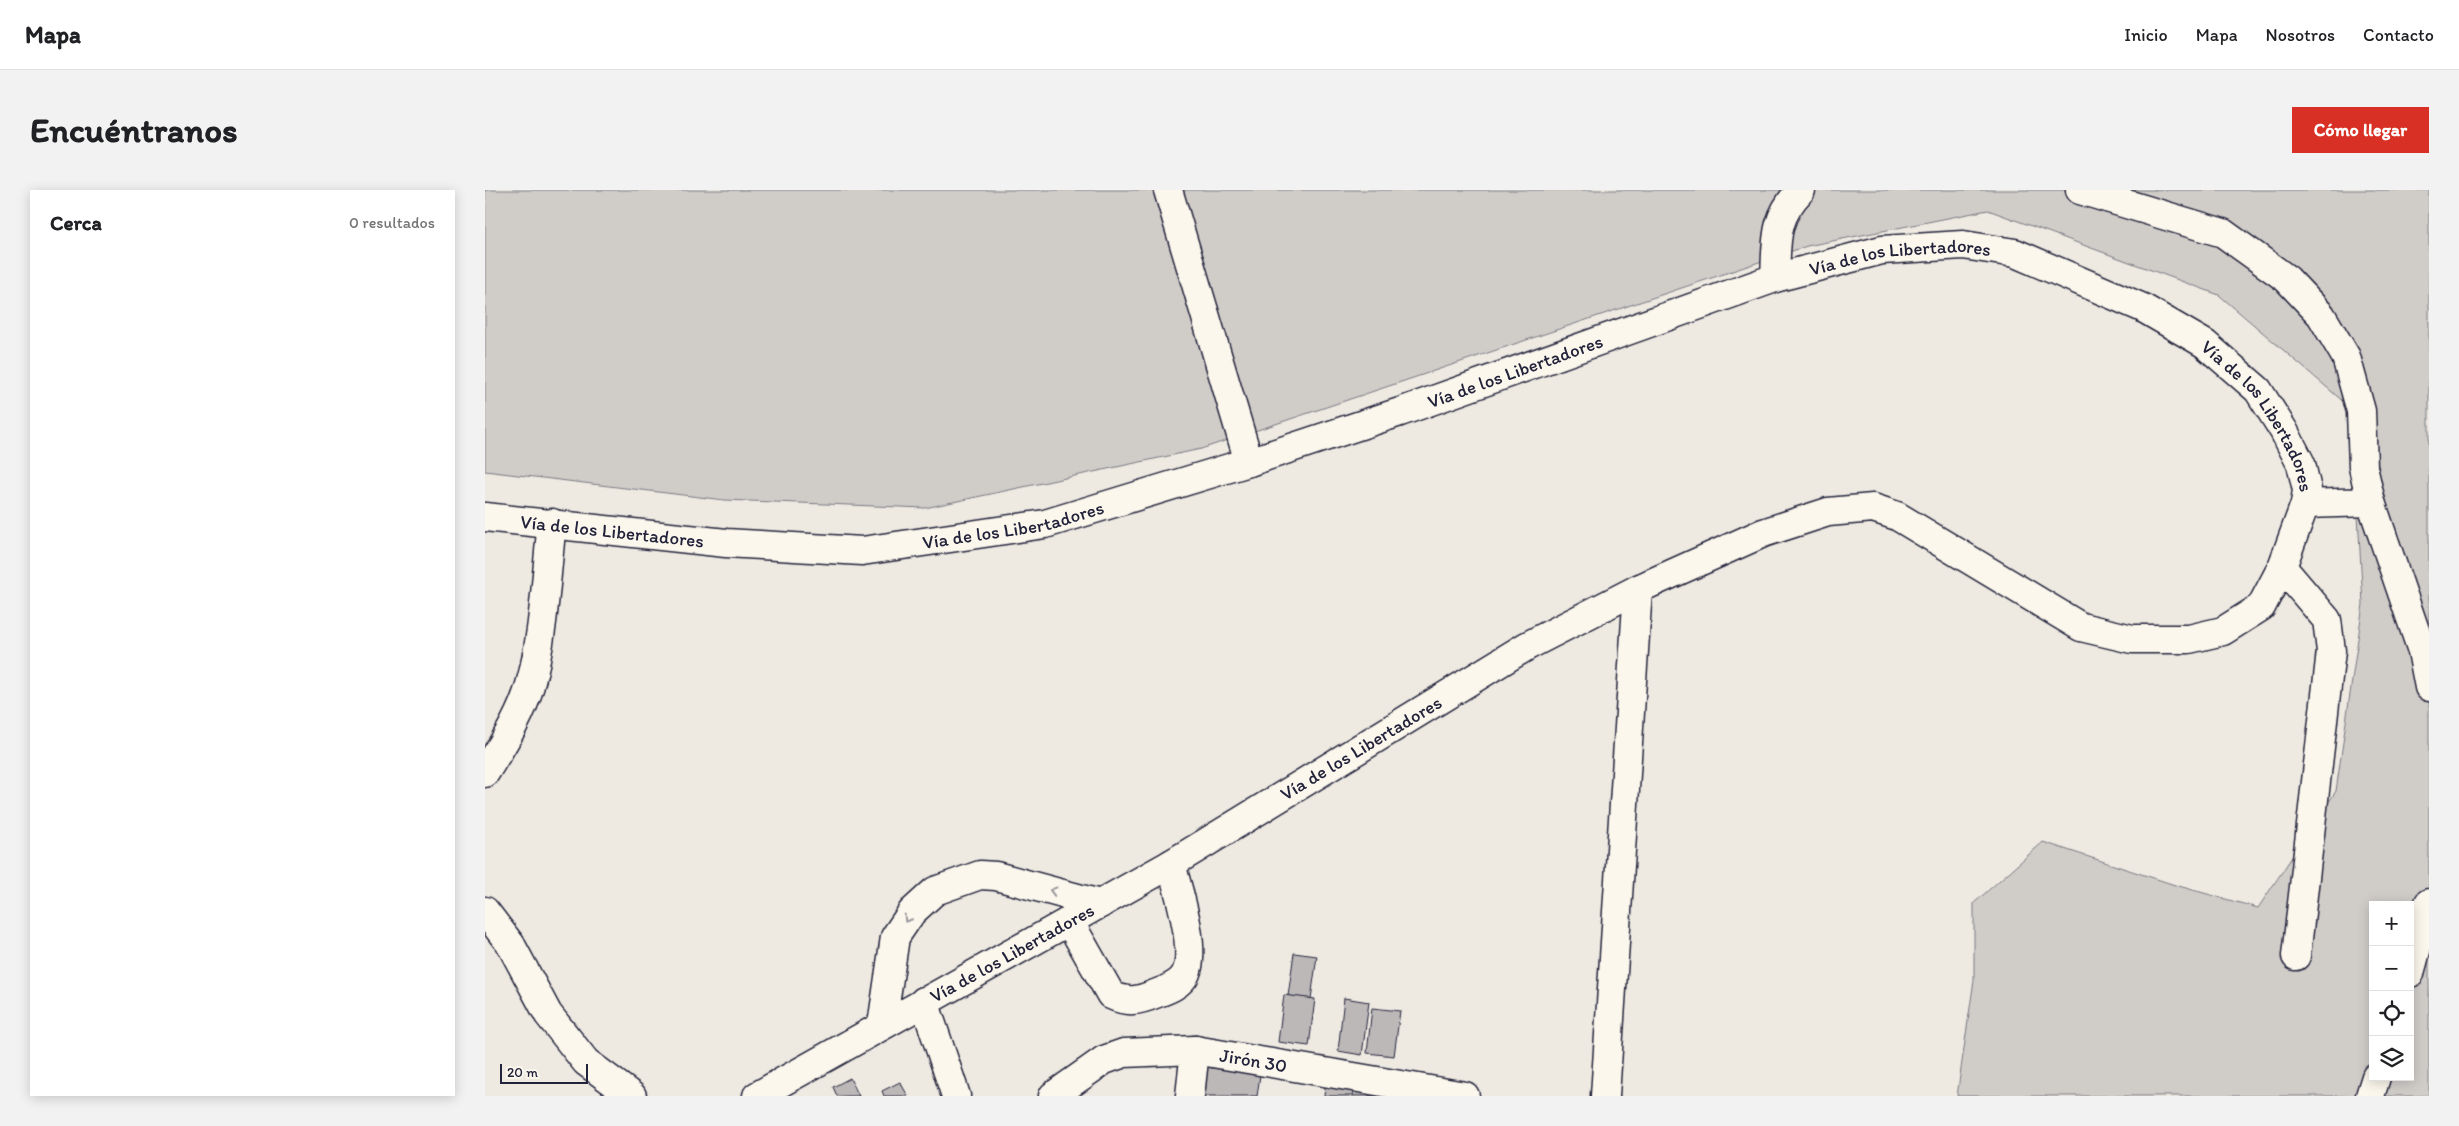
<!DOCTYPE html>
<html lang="es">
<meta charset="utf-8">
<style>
:root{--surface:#fff;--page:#f2f2f2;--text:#202124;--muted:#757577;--line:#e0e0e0;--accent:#d93025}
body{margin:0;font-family:Itim,sans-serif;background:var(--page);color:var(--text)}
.controls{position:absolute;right:15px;bottom:15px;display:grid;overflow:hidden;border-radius:0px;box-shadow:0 2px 12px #0003}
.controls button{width:45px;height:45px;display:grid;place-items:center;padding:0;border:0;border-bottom:1px solid var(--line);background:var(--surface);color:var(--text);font:25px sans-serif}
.scale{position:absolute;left:15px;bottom:12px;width:88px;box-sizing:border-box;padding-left:5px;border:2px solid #22223b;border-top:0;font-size:14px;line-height:18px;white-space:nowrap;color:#22223b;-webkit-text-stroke:4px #fbf7ec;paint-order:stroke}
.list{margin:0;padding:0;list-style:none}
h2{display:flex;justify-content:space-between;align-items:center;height:65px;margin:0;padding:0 20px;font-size:21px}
h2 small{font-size:16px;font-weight:400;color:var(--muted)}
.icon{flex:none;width:28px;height:28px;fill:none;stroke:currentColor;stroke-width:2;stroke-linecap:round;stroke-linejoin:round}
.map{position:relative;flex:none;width:1944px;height:906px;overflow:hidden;border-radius:0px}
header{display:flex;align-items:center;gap:30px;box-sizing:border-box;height:70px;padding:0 25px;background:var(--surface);border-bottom:1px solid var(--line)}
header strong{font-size:24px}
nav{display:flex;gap:28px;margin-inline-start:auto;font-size:18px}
.intro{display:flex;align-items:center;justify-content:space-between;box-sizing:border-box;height:120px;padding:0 30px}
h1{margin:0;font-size:35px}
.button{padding:12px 22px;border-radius:0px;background:var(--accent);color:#fff;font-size:18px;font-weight:700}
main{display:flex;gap:30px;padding:0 30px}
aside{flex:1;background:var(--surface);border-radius:0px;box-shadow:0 2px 12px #0003}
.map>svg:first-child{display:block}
.green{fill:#d0cdc9;stroke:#797882;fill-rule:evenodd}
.building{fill:#bcb8b8;stroke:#22223b}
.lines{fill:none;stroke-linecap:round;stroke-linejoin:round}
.minor-casing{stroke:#22223b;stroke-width:31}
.highway-casing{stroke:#22223b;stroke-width:31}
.minor{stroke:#fbf7ec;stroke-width:28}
.highway{stroke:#fbf7ec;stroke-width:28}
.oneway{stroke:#99979c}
.labels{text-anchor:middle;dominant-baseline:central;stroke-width:4;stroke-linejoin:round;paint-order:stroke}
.street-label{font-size:19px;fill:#22223b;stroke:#fbf7ec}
</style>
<header>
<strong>Mapa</strong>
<nav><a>Inicio</a><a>Mapa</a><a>Nosotros</a><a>Contacto</a></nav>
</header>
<div class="intro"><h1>Encuéntranos</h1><a class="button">Cómo llegar</a></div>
<main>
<aside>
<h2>Cerca<small>0 resultados</small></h2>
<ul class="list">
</ul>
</aside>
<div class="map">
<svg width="1944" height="906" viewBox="0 0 1944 906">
<rect width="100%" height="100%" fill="#eeeae2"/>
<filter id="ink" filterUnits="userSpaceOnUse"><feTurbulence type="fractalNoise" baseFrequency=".02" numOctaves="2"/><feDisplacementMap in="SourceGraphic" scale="10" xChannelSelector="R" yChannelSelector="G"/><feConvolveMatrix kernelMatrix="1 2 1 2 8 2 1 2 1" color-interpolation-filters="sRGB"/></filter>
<g filter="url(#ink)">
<!-- green -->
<path class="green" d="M0,0h1944v906h-472l17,-116v-77l69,-61 132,43 83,23 78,-117 27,-187 -11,-195 -133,-114 -231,-85 -181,36 -606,203 -276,59 -201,-8 -239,-29zM1888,715h37v172h-37z"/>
<!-- building -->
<g class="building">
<polygon points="809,763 832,766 826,809 803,806"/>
<polygon points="799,805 830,809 824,856 793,852"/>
<polygon points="859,808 884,812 877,865 853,861"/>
<polygon points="887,818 915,821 909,866 882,863"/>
<polygon points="720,871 776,878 772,906 716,906"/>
<polygon points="365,888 374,906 352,906 348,897"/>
<polygon points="841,889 870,893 868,906 839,906"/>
<polygon points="415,892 423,906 399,906 397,901"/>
<polygon points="870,893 908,906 868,906"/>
</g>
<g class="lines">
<defs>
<g id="minor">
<polyline points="683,0 764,272"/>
<polyline points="1595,0 1738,43 1802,89 1836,125 1861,167 1876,221 1878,277 1886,312 1820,314"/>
<path d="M1290,88c2,-37 -2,-59 26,-88"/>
<polyline points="1886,312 1937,461 1944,497"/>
<polyline points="1797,377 1842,430 1846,461 1811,766"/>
<path d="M0,583c17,-28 36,-56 45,-88 14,-49 16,-111 22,-162"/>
<polyline points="0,721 26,755 63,824 101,872 147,906"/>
<path d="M584,731l42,74c17,8 27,6 44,-1 11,-4 26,-9 31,-21 11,-24 -8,-84 -15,-109"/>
<polyline points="1925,783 1944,713"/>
<polyline points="439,811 471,906"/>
<polyline points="397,835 410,747 427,722 450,701 495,685 511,686 615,714"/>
<path id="s1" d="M568,906l51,-36 20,-7 71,-3 270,46"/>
<polyline points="705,906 710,860"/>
<polyline points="1120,906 1153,399"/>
<polyline points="1885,906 1891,887"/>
</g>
<g id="highway">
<path id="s2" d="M0,327l241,26 136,8 183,-27 204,-62 151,-50 375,-134 107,-28 81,-5 52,8 128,55 62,36 53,46 26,41 17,33 6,26 -2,14 -23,63 -21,40 -38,24 -34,8h-57l-51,-12 -184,-111 -24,-8 -45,4 -65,21 -125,56 -111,57 -356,218 -414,232"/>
</g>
</defs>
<!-- minor casing -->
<use href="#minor" class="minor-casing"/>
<!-- highway casing -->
<use href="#highway" class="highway-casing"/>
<!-- minor -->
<use href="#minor" class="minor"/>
<!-- highway -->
<use href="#highway" class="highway"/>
</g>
<!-- one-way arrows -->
<defs><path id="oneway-chevron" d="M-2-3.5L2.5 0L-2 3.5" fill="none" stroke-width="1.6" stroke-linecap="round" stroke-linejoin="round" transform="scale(1.25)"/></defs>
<g class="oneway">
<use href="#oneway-chevron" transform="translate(568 701) rotate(-165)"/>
<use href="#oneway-chevron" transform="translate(422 729) rotate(123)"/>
</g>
</g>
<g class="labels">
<!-- street labels -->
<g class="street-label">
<text stroke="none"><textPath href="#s2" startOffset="1462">Vía de los Libertadores</textPath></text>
<text stroke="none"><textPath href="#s2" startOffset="1058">Vía de los Libertadores</textPath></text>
<text stroke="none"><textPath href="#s2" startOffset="1881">Vía de los Libertadores</textPath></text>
<text stroke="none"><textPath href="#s2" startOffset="532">Vía de los Libertadores</textPath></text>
<text stroke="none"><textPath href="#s2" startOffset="128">Vía de los Libertadores</textPath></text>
<text transform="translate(876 558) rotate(-31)">Vía de los Libertadores</text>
<text transform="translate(527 763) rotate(-29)">Vía de los Libertadores</text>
<text stroke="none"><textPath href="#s1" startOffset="214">Jirón 30</textPath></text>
</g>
</g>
</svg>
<div class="controls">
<button>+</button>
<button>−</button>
<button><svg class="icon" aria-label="locate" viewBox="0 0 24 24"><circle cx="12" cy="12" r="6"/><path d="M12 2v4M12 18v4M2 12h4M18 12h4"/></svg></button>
<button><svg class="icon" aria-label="layers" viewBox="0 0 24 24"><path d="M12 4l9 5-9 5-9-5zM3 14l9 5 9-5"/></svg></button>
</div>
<div class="scale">20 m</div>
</div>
</main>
